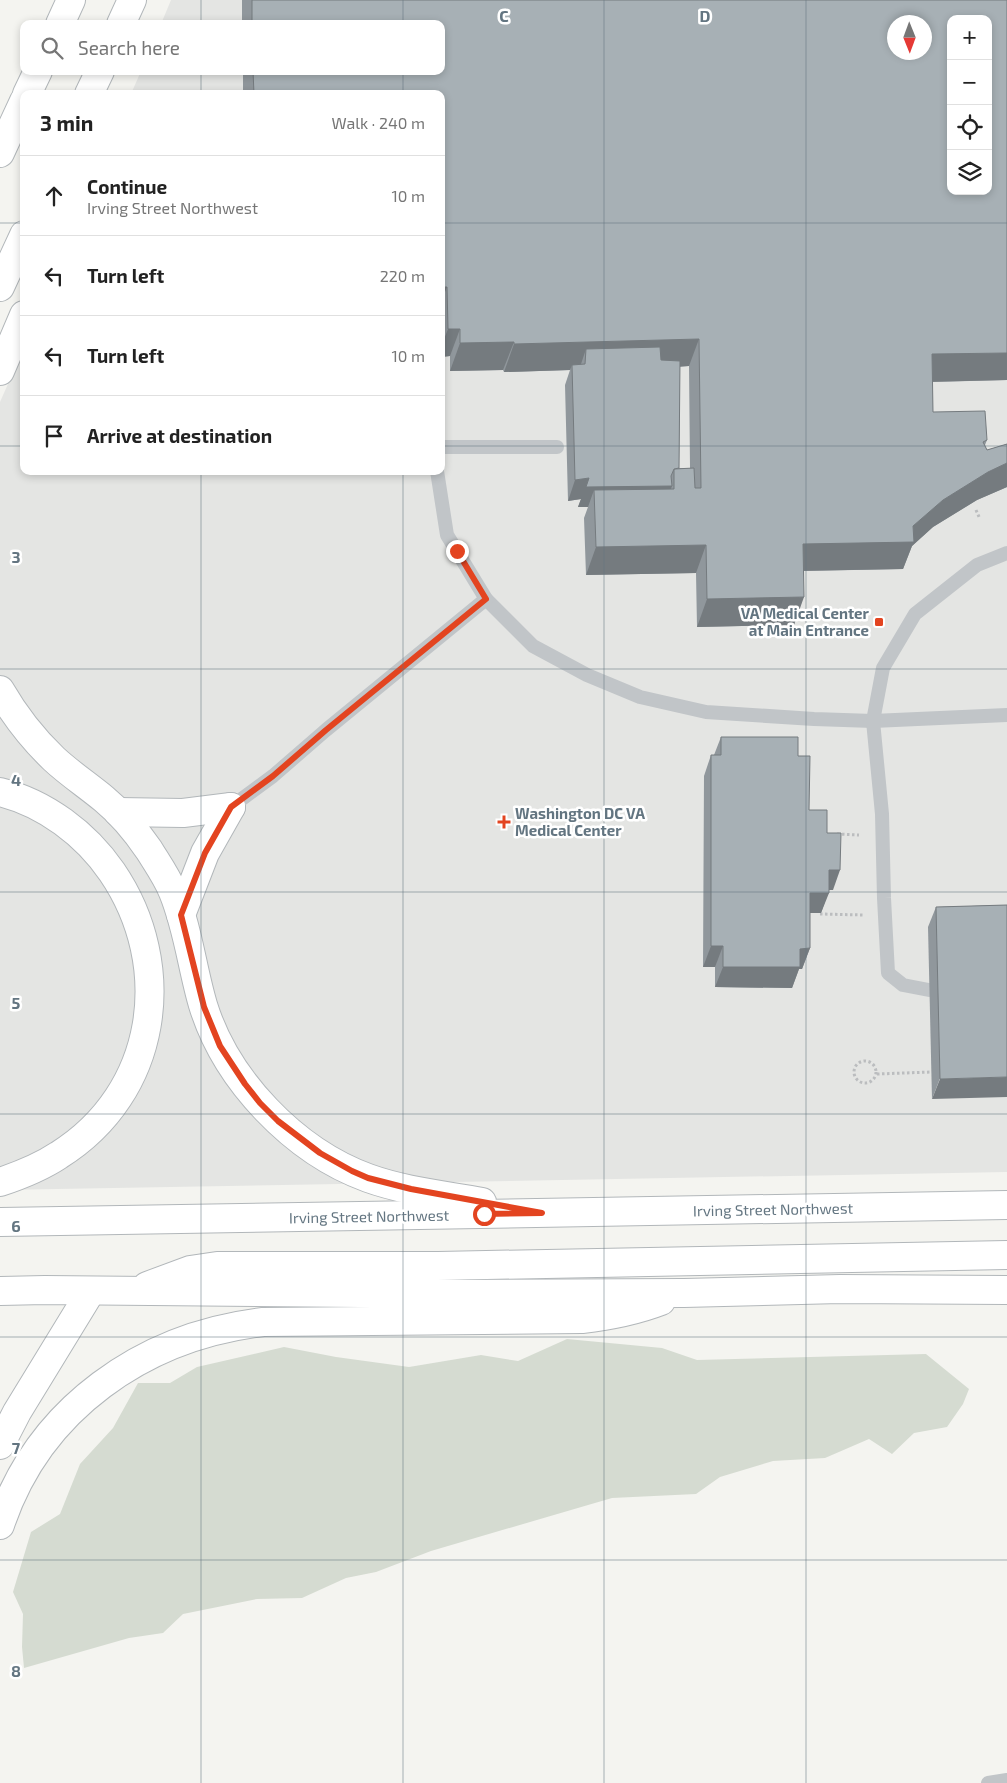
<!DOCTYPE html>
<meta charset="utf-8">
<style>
:root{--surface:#fff;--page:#f2f2f2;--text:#222;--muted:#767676;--line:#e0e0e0}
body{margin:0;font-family:"Exo 2",sans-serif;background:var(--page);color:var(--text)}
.controls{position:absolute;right:15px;top:15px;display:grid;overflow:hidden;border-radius:10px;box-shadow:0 2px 8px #0003}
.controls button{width:45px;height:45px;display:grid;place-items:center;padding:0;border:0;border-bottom:1px solid var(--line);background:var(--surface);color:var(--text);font:25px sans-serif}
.compass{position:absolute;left:887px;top:15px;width:45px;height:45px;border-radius:50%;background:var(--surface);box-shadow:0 2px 8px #0003;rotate:179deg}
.stop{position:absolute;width:15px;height:15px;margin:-11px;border:4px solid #e34420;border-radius:50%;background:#fff}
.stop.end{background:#e34420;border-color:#fff;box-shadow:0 1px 5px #0008}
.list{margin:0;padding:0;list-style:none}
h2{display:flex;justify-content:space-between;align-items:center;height:65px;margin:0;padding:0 20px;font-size:21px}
h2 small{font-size:16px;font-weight:400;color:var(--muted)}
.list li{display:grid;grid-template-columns:32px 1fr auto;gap:15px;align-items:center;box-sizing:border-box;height:80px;padding:0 20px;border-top:1px solid var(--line)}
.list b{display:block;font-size:19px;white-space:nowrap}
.list p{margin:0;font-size:16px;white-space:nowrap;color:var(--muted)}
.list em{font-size:16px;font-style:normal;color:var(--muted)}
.icon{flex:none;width:28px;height:28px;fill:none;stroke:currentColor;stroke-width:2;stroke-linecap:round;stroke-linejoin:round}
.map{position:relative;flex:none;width:1007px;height:1783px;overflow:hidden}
.search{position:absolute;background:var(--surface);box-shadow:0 2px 8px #0003;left:20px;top:20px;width:425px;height:55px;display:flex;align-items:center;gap:12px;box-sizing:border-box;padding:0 18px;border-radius:10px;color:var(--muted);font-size:19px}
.panel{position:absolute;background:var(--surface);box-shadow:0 2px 8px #0003;left:20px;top:90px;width:425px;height:385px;border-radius:10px}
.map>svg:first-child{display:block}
.built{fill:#e4e5e3;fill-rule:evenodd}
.green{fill:#d5dbd1}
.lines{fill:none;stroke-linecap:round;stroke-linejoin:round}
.primary-casing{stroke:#b2b7ba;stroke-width:30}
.path{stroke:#bbbdbf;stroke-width:3;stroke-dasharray:2.5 2.5;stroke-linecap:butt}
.service{stroke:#c1c5c8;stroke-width:14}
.primary{stroke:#fff;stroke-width:28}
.wall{fill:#90979c;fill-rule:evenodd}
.shaded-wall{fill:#757b7f}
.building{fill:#a7b0b5;stroke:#757b7f;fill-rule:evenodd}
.route{stroke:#e34420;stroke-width:6}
.grid{fill:none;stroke:#637581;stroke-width:1;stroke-opacity:0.55}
.poi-dot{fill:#e34420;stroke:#fff;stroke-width:2}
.labels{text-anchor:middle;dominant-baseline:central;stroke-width:5;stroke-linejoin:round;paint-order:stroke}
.poi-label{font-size:15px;font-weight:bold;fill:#637581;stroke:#fff;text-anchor:end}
.street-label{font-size:15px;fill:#637581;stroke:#fff}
.grid-label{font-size:16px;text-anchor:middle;font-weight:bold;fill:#637581;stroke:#fff;stroke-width:5;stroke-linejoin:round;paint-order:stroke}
</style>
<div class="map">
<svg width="1007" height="1783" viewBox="0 0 1007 1783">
<rect width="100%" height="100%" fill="#f4f4f0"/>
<!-- built -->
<path class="built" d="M171,0h836v1172l-1007,18v-788l24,-54v123h417v-377h-310l10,-23h300v-47h-280zM951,19h37v172h-37zM894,22h30v30h-30z"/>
<!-- green -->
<polygon class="green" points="567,1339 662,1348 697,1360 926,1354 969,1389 963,1404 947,1427 914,1433 892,1454 869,1439 825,1458 773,1461 720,1477 696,1494 612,1498 431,1551 376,1572 346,1578 302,1598 257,1599 183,1614 163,1633 129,1638 24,1668 22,1647 23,1614 13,1592 31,1532 60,1514 80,1464 113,1428 138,1383 170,1383 197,1367 284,1347 336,1357 409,1367 481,1355 518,1361"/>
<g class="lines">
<defs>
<g id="primary">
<polyline points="60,24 71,0"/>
<polyline points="121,24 132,0"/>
<polyline points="27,94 38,71"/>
<polyline points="89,94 100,71"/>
<polyline points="0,153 24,101"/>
<polyline points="0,287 24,235"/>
<polyline points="0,371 24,315"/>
<path d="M0,690c15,26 32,48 54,69 15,14 33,26 50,40 17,14 32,32 45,51 8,13 18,27 24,42 15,36 19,76 30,113 23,75 91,146 165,173 36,13 76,17 114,24"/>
<path d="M0,792c45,11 86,42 112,80 64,94 46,221 -53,283 -18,12 -38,20 -59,27"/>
<polyline points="118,812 183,813 231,807"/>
<polyline points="181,915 205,853 231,807"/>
<polyline points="0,1222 1007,1205"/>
<polyline points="147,1286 190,1270 217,1266 438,1266 1007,1255"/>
<polyline points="0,1291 45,1290 466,1294 684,1293 840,1289 1007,1290"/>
<polyline points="0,1445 17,1412 91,1291"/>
<path d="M0,1525c39,-117 144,-189 263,-203l319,-3c27,-3 53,-8 79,-18"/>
</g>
</defs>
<!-- primary casing -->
<use href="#primary" class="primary-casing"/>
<!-- path -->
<g class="path">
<polyline points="976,510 980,519"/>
<polyline points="837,834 859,835"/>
<polyline points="820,914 863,915"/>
<circle cx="865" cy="1072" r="11"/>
<polyline points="877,1074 931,1072"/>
</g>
<!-- service -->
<g class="service">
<polyline points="441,447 557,447"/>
<polyline points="437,471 447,535 486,599 533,646 587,675 640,697 706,712 814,719 873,721 1007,715"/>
<polyline points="231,807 273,776 326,730 486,599"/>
<polyline points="929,990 903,985 888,973 884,898 882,814 873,721 883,668 915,614 977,565 1007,553"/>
<polyline points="988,1783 1007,1780"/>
</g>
<!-- primary -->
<use href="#primary" class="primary"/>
</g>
<!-- wall -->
<g class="wall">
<path d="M242,0h765v380l-75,2 1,30 54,28 -2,5 2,5 20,-6v43l-30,13 -44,27 -21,19 -9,23 -99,2 -10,54 -97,2 -1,-54 -110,2 -2,-57 4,-11h-10l3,-8 -13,2 -3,-116 5,-15 -66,2 -1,-2 -53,1v-15l-9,1v-263h-198v-23h198v-47h-199zM689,366l1,102h-11l1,-101z"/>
<polygon points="721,737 798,756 809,810 827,833 833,890 829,890 821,913 810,913 810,948 802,969 799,969 792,988 715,987 715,967 703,967 704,776 711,755 714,755"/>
<polygon points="1007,905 932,1099 928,927 936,907"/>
</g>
<!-- shaded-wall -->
<g class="shaded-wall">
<polygon points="441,287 447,287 441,302"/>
<polygon points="448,329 460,329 450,356 441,357 441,347"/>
<polygon points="699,339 689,366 583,369 585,364 586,349 579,370 572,365 570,370 504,372 514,344"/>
<polygon points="514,342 503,370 450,371 460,343"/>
<polygon points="1007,353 1007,380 922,382 932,354"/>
<polygon points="1007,463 1007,487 977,500 933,527 912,546 903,569 793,571 803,544 913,526 943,500 988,472"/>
<polygon points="589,478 672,486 664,507 594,490 588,507 578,507 581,499 568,501 575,480"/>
<polygon points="706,545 696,573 586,575 596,547"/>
<polygon points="804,597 794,625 697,627 707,599"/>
<polygon points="829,870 840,870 833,890 822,890"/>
<polygon points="810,893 829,893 821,913 803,913"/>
<polygon points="711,946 723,946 715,967 703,967"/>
<polygon points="810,948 802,969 799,969 792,988 715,987 723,967 800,949"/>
<polygon points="1007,1077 1007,1097 932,1099 940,1079"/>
</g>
<!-- building -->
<g class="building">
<path d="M252,0h755v353l-75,1 1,58 52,-1 2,29 -4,2 4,8 20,-6v19l-19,9 -45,28 -30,26 1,16 -111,2 1,53 -97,2 -1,-54 -110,2 -2,-57 80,-1v-20l20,-1 1,20h6l-2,-149 -185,5v-2l-54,1v-14h-12l-1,-42h-6v-193h-187l-1,-23h188v-47h-189zM951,19h37v172h-37zM894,22h30v30h-30z"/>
<polygon points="660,347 661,360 680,361 679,468 674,469 671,476 672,486 586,487 589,478 575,480 572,365 585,364 586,349"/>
<polygon points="721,737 798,737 798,756 810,756 809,810 827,810 827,833 841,833 840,870 829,870 829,893 810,893 810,948 800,949 800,967 723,967 723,946 711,946 711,755 721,755"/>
<polygon points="1007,905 1007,1077 940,1079 936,907"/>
</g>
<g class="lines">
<!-- route -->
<polyline class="route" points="457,551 486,599 326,730 273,776 231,807 205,853 181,915 204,1007 220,1046 245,1084 260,1103 278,1121 320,1153 352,1171 368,1178 411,1189 542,1213 484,1214"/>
</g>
<!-- grid -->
<path class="grid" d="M201,0v24M403,0v24M604,0v1783M806,0v1783M201,71v23M403,71v23M0,223h24M441,223h566M0,446h24M441,446h566M201,471v1312M403,471v1312M0,669h1007M0,892h1007M0,1114h1007M0,1337h1007M0,1560h1007"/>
<!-- markers -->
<g class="poi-dot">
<rect x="874" y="617" width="10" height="10" rx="2.5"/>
<path d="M501.5 814.5h5v5h5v5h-5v5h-5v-5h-5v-5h5z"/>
</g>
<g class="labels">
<!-- poi labels -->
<g class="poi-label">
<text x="869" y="613">VA Medical Center<tspan x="869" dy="17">at Main Entrance</tspan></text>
<text x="515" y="813" text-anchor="start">Washington DC VA<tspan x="515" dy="17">Medical Center</tspan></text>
</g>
<!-- street labels -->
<g class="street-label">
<text transform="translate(773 1209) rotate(-1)">Irving Street Northwest</text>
<text transform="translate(369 1216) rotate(-1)">Irving Street Northwest</text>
</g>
</g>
<g class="grid-label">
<text x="504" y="22">C</text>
<text x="705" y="22">D</text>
<text x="16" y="563">3</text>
<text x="16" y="786">4</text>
<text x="16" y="1009">5</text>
<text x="16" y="1232">6</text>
<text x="16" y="1454">7</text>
<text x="16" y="1677">8</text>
</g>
</svg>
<div class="controls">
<button>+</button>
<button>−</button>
<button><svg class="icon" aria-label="locate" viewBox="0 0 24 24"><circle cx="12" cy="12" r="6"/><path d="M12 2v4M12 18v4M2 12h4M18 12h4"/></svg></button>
<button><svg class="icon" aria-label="layers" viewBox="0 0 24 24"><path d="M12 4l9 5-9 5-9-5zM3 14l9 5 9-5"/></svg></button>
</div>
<svg class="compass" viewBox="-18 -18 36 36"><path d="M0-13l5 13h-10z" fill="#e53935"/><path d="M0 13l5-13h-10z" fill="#767676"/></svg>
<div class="stop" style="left:484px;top:1214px"></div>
<div class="stop end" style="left:457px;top:551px"></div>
<div class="search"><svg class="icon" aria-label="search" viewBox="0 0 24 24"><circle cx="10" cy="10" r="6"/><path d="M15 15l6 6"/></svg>Search here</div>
<section class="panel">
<h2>3 min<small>Walk · 240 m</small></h2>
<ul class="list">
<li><svg class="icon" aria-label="ahead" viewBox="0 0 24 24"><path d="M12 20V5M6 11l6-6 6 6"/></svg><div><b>Continue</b><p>Irving Street Northwest</p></div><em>10 m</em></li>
<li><svg class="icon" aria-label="left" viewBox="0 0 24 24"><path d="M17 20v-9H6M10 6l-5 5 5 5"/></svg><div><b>Turn left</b></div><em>220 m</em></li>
<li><svg class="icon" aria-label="left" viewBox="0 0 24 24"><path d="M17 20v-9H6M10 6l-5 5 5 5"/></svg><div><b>Turn left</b></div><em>10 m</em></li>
<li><svg class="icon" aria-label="arrive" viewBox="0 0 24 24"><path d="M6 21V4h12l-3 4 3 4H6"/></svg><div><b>Arrive at destination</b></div></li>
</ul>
</section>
</div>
